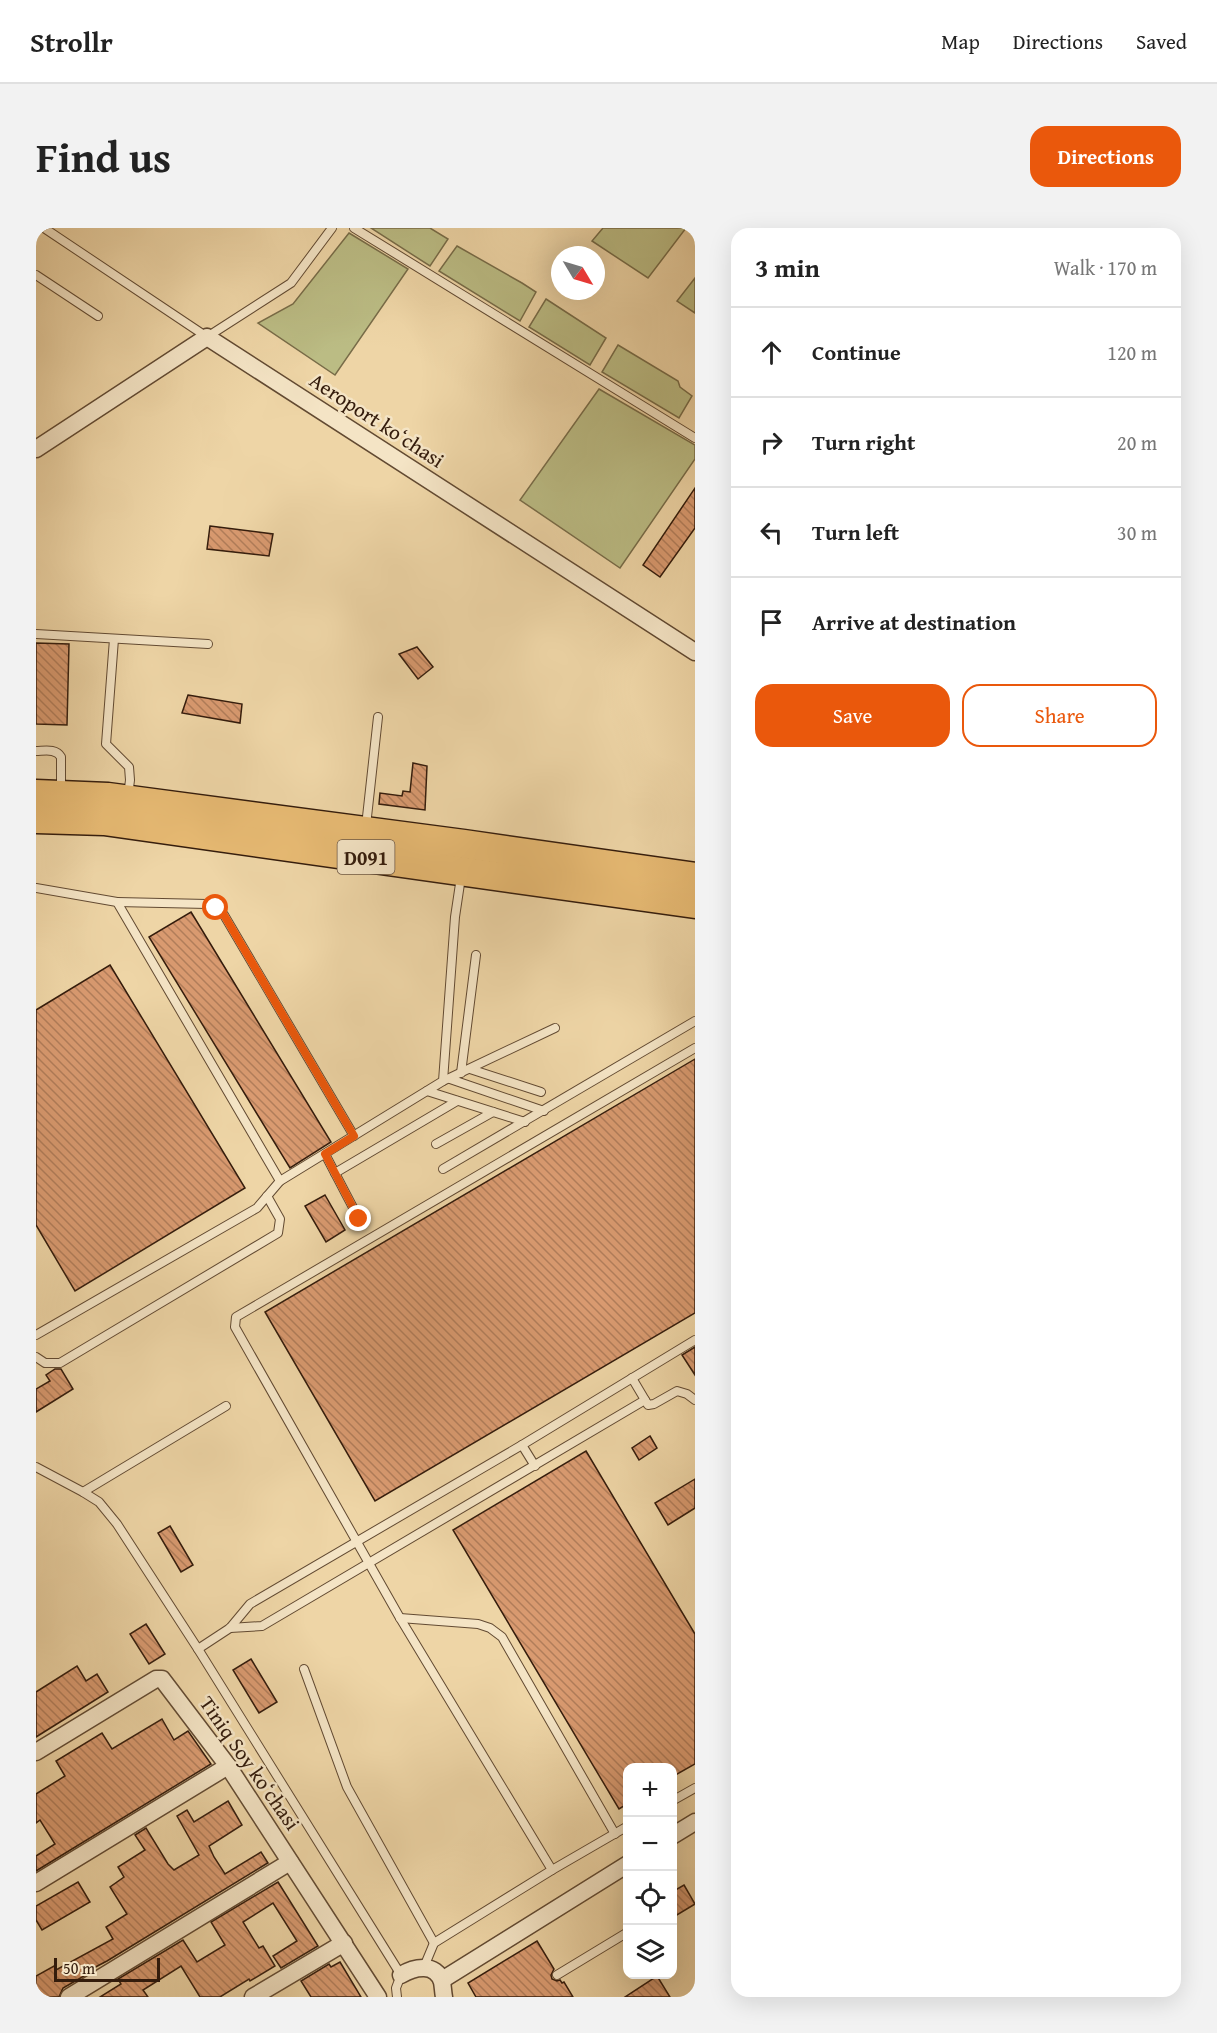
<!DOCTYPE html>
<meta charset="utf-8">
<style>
:root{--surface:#fff;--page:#f2f2f2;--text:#222;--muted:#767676;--line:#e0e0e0;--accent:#ea580c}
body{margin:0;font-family:"Gentium Book Plus",serif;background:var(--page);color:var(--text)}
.controls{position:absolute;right:18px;bottom:18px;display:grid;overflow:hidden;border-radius:12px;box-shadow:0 6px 24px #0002}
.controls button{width:54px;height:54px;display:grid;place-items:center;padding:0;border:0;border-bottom:2px solid var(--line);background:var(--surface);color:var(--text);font:30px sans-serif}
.compass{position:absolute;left:515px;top:18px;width:54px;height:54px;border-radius:50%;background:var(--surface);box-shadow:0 6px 24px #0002;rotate:128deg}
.scale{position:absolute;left:18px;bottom:15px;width:106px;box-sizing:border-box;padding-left:6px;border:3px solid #341c0c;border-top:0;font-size:16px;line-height:21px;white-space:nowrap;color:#341c0c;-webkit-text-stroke:4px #f4e4c5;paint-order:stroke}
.stop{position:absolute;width:18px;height:18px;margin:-14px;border:4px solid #ea580c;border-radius:50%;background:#fff}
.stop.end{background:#ea580c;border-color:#fff;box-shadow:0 2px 6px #0008}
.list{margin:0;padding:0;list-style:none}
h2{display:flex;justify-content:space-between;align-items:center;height:78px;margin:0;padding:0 24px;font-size:26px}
h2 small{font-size:20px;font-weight:400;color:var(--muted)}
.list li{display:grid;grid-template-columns:39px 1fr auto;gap:18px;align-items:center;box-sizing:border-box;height:90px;padding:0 24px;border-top:2px solid var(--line)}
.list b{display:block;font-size:22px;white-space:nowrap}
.list em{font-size:20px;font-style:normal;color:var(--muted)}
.actions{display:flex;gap:12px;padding:18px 24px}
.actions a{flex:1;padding:14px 0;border:2px solid var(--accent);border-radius:18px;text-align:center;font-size:21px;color:var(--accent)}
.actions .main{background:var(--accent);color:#fff}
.icon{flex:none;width:33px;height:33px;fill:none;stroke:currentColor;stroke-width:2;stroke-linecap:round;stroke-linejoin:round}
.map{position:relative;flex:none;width:659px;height:1769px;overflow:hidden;border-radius:18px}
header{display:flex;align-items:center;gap:36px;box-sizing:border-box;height:84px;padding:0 30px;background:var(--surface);border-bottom:2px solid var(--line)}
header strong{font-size:28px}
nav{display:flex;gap:33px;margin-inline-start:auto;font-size:21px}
.intro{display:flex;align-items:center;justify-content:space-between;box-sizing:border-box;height:144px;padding:0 36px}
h1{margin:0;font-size:42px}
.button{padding:15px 27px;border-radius:18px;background:var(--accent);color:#fff;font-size:21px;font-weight:700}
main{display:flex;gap:36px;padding:0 36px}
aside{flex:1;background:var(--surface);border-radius:18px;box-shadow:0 6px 24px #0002}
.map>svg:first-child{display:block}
.green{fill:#bbbc84;stroke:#786c48;stroke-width:1.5}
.building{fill:url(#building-back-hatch);stroke:#341c0c;stroke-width:1.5}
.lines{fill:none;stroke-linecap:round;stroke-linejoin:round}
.service-casing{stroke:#624a32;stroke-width:10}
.minor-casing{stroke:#624a32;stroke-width:19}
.trunk-casing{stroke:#341c0c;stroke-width:31}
.service{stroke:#f4e4c5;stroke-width:8}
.minor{stroke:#f4e4c5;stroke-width:16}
.trunk{stroke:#e7ba73;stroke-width:28}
.route{stroke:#ea580c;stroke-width:8}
.labels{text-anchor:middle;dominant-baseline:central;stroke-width:5;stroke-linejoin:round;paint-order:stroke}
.shield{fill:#f4e4c5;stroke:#6e5844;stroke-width:1.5}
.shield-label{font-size:20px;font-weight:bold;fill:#341c0c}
.street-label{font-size:21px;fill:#341c0c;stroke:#f4e4c5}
</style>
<header>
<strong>Strollr</strong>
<nav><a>Map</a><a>Directions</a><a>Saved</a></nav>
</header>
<div class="intro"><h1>Find us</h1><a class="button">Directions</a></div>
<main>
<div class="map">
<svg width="659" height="1769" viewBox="0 0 659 1769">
<defs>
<pattern id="building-back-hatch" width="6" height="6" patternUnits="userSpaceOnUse" patternTransform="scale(1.5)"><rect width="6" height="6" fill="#d99a70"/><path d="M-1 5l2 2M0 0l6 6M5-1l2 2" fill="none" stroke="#b17d5a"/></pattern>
</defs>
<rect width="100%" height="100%" fill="#eed5a6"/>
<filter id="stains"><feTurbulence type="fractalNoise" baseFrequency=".00333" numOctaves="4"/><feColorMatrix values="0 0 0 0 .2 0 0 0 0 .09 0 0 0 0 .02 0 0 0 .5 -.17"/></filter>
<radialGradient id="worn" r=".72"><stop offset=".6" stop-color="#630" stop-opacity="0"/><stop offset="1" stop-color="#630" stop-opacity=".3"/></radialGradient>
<!-- green -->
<g class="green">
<polygon points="335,0 394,0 412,11 394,38"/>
<polygon points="567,0 650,0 612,50 556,13"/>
<polygon points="313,5 372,41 299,147 222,95 257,76"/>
<polygon points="421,18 486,55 500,64 484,93 403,43"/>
<polygon points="659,50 659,85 641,73"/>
<polygon points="510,71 570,110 554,137 493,99"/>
<polygon points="582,117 642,153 644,159 656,168 643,190 566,144"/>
<polygon points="563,161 659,217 659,231 584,340 484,272"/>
</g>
<!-- building -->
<g class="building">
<polygon points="659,260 659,300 624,349 607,337"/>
<polygon points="174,298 237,306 233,328 171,321"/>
<polygon points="0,415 33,416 31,497 0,496"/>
<polygon points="381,419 397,439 382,451 363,426"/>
<polygon points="152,467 206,476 204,495 146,485"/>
<polygon points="377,535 391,538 389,582 343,576 344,565 366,568 367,563 374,564"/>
<polygon points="155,684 295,914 254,940 113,709"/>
<polygon points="74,737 209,960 39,1063 0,997 0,782"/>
<polygon points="659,831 659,1085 339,1273 229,1084"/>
<polygon points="289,967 309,1002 290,1014 269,978"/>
<polygon points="659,1119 659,1147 646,1127"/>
<polygon points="19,1141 25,1141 37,1161 0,1184 0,1161 14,1153 10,1147"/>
<polygon points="614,1208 621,1220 603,1232 596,1220"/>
<polygon points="550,1223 659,1406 659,1536 636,1549 636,1539 591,1539 591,1576 583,1581 417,1302"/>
<polygon points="659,1251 659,1280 632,1297 619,1275"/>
<polygon points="134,1298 157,1337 145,1344 122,1305"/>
<polygon points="110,1396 129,1426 113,1436 94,1406"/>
<polygon points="215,1431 241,1474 223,1485 197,1442"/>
<polygon points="41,1438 50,1453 61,1446 72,1464 0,1509 0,1464"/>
<polygon points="126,1491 138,1512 152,1503 175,1536 0,1643 0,1628 19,1616 4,1592 0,1595 0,1566 29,1548 20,1533 66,1505 76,1521"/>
<polygon points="192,1573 206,1597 173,1618 178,1629 189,1646 225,1624 232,1635 230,1636 71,1733 46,1746 48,1748 27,1760 23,1769 0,1769 0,1748 18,1738 20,1742 77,1711 70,1699 91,1686 74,1659 88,1649 82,1639 109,1622 99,1607 110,1600 132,1636 138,1642 163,1627 141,1588 151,1582 158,1594"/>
<polygon points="42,1654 54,1674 6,1702 0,1692 0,1678"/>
<polygon points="242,1654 282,1718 245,1740 237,1728 261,1713 237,1675 207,1694 223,1720 227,1718 239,1738 214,1753 213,1751 184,1769 164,1769 145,1738 107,1762 112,1769 64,1769 85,1756 82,1751 147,1712 161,1734 189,1717 175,1694"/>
<polygon points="648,1657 659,1676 636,1690 636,1664"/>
<polygon points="501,1713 518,1741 515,1747 516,1751 521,1753 524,1752 526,1755 528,1754 537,1769 440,1769 432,1755"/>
<polygon points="304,1734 325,1769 275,1769 265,1753 293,1736 295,1739"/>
<polygon points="621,1748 634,1769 589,1769"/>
</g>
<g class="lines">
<defs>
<g id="service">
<polyline points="8,0 171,109 255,55 296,0"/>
<polyline points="318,0 659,210"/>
<polyline points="0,47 62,88"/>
<polyline points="0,406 172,416"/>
<polyline points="78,411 70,516 93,539 94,552 92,568"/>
<path d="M0,523c8,0 20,-3 25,6v35"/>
<polyline points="330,598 342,489"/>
<polyline points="0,660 81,674 244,953 407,853 419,689 425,649"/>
<polyline points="81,674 171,676 180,680 188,687 318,908"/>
<polyline points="434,841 505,864"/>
<polyline points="425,845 440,727"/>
<polyline points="414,851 508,883"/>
<polyline points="407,853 519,800"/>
<polyline points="391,863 489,894"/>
<polyline points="400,916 457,884"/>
<polyline points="289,926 323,991"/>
<polyline points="407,941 659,793"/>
<polyline points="299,945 421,873"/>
<polyline points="0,1107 221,980 244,953"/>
<polyline points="0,1129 9,1135 24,1135 242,1005 244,991 231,968"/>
<polyline points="596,1150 612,1177 618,1176 641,1163 651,1166 659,1172"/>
<polyline points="486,1217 499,1238"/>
<polyline points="0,1239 47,1264 63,1274 81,1296 162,1421 365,1747 360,1760 361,1769"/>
<polyline points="47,1264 190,1178"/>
<polyline points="364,1390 442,1396 454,1400 466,1409 579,1606"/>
<polyline points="194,1400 226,1398 609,1172"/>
<polyline points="162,1421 194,1400 214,1376 486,1217 659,1112"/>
<polyline points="268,1441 311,1559 398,1715"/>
<polyline points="636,1573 659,1560"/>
<polyline points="516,1642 364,1390 199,1099 200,1089 659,820"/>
<polyline points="388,1739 398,1715 516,1642 592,1598"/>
<polyline points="521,1747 592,1704"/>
</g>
<g id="minor">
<polyline points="0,221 171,109 659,424"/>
<polyline points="0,1524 120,1451 126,1451 192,1538 342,1769"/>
<polyline points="636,1608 659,1594"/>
<polyline points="0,1655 192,1538"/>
<path d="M365,1747c13,-8 35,-13 41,7 1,5 1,10 2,15"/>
<polyline points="406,1752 592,1636"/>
<polyline points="33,1769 254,1634"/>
<polyline points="217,1769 308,1715"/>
</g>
<g id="trunk">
<polyline points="0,566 72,569 428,616 659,649"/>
<polyline points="0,591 68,593 659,676"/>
</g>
</defs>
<!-- service casing -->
<use href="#service" class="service-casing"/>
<!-- minor casing -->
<use href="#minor" class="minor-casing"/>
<!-- trunk casing -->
<use href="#trunk" class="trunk-casing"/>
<!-- service -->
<use href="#service" class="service"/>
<!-- minor -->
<use href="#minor" class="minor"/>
<!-- trunk -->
<use href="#trunk" class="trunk"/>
</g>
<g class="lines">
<!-- route -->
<polyline class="route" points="180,680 188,687 318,908 289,926 323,991"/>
</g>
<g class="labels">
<!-- shield labels -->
<rect class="shield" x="301.5" y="612" width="57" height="34" rx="4.5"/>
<g class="shield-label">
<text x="330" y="629">D091</text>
</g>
<!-- street labels -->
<g class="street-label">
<text transform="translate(341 192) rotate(33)">Aeroport koʻchasi</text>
<text transform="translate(214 1535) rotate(55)">Tiniq Soy koʻchasi</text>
</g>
</g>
<rect width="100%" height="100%" filter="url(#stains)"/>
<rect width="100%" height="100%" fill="url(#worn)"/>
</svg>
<div class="controls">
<button>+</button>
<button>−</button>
<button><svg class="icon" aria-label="locate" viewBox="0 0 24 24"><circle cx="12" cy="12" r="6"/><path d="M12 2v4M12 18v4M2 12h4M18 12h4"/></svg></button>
<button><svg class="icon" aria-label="layers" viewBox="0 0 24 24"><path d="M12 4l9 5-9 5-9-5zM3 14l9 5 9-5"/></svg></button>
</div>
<svg class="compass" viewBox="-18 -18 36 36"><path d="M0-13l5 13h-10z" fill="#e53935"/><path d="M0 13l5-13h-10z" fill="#767676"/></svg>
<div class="scale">50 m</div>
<div class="stop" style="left:180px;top:680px"></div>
<div class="stop end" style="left:323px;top:991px"></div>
</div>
<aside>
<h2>3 min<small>Walk · 170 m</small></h2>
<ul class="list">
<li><svg class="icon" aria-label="ahead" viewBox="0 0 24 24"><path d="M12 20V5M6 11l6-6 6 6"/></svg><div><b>Continue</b></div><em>120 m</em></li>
<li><svg class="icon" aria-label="right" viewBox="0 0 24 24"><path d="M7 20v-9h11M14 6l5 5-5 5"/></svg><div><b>Turn right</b></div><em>20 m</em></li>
<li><svg class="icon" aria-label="left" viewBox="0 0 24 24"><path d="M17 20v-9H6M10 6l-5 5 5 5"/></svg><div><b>Turn left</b></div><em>30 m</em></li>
<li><svg class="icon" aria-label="arrive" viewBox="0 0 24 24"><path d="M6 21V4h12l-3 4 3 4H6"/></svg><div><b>Arrive at destination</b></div></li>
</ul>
<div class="actions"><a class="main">Save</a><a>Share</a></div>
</aside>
</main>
